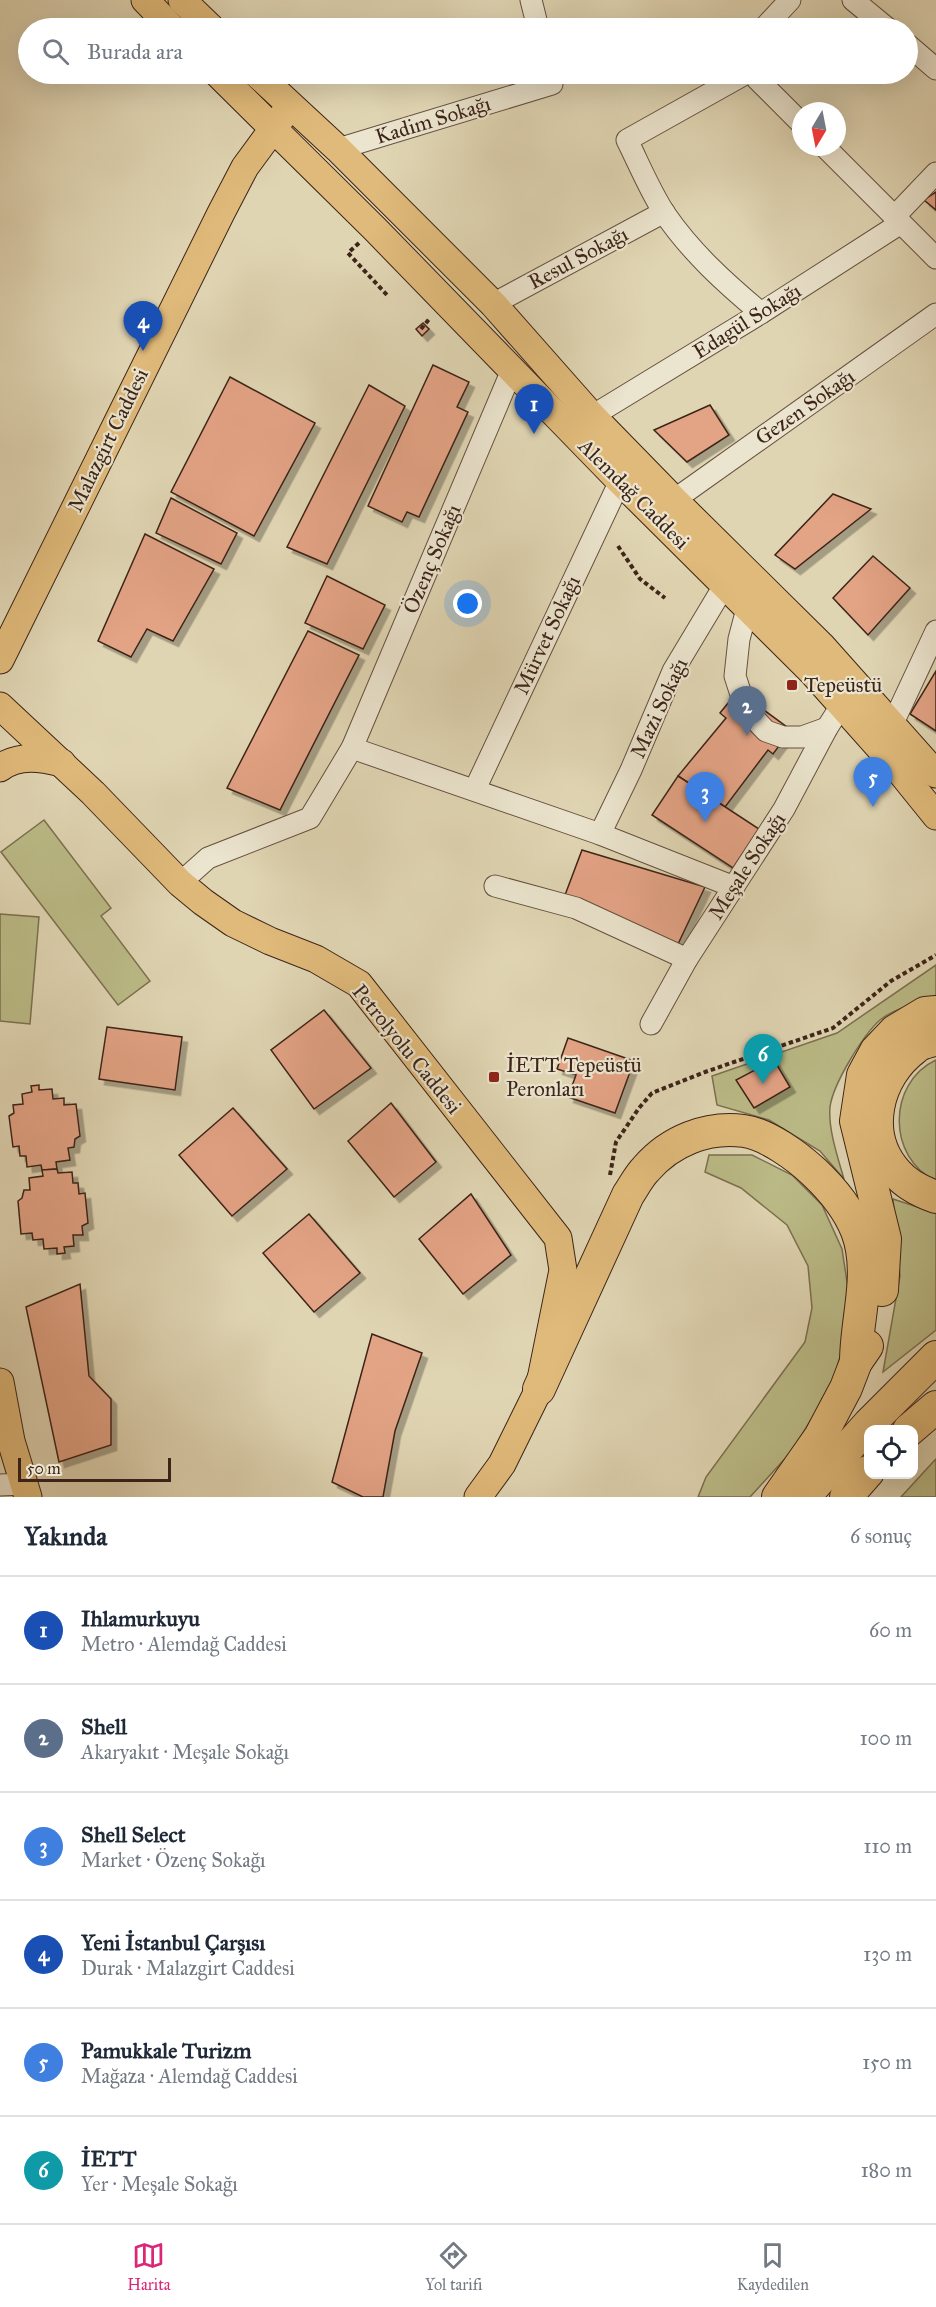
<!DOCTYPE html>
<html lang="tr">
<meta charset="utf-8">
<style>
:root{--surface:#fff;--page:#f2f2f3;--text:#1f2937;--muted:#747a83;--line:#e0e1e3;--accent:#db2777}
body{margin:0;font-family:"IM FELL Great Primer",serif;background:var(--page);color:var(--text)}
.controls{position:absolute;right:18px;bottom:18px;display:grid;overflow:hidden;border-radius:12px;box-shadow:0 6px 24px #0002}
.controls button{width:54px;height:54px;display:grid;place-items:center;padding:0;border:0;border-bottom:2px solid var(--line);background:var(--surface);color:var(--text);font:30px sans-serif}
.compass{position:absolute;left:792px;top:102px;width:54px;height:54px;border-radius:50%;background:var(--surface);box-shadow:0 6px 24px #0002;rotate:190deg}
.scale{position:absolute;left:18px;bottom:15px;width:153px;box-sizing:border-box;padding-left:6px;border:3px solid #3c2419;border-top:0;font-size:16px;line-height:21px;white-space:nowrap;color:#3c2419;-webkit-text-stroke:4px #ebe4ce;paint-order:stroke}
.you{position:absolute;left:468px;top:604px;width:21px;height:21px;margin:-15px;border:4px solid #fff;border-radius:50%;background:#1a73e8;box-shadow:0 0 0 9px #1a73e833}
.badge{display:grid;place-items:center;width:39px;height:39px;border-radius:50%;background:var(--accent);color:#fff;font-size:20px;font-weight:700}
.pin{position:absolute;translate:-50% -50px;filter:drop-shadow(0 2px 3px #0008)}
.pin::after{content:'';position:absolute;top:32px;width:21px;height:18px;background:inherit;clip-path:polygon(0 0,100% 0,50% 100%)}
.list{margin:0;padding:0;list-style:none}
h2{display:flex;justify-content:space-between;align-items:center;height:78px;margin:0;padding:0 24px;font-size:26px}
h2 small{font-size:20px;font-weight:400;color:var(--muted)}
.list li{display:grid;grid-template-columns:39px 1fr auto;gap:18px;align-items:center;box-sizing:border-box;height:108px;padding:0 24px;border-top:2px solid var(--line)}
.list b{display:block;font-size:22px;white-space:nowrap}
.list p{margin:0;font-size:20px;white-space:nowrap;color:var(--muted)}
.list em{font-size:20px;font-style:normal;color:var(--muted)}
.icon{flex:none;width:33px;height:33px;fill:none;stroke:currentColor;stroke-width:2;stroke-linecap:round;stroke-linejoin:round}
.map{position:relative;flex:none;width:936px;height:1497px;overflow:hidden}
.search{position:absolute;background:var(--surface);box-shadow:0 6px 24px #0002;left:18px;right:18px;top:18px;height:66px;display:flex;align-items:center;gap:15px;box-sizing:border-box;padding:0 21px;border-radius:33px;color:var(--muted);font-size:22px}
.sheet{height:726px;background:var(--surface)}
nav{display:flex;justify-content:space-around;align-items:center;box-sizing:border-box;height:84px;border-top:2px solid var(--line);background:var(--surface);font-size:16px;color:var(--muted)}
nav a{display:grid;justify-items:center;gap:3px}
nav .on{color:var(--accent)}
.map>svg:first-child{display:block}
.green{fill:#bbbb87;stroke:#7c7050;stroke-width:1.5}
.building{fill:#e3a385;stroke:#3c2419;stroke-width:1.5;filter:url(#shadow)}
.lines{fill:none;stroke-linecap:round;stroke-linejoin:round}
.minor-casing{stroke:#655040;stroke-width:23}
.major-casing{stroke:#3c2419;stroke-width:29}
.highway-casing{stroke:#3c2419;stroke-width:34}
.path{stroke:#3c2419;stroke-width:4;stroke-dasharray:4.5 3;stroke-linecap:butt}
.minor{stroke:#ebe4ce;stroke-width:21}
.major{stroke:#e0ba7a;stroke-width:27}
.highway{stroke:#e0ba7a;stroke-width:32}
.poi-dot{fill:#8f2418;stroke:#ebe4ce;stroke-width:2}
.labels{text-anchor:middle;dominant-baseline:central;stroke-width:4.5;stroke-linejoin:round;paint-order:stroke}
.street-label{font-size:21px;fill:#3c2419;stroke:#ebe4ce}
.poi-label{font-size:21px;fill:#3c2419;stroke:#ebe4ce;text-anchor:start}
</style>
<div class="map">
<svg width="936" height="1497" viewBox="0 0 936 1497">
<defs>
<filter id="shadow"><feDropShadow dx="5.5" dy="5.5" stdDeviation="0" flood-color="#0004"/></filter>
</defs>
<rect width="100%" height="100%" fill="#e0d5b3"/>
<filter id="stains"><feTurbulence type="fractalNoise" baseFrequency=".00333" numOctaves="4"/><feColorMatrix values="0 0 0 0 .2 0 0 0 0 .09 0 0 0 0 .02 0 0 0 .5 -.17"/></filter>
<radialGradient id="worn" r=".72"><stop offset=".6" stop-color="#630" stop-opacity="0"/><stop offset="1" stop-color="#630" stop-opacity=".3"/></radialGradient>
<!-- green -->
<g class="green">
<polygon points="44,820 111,908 101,916 150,981 118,1005 1,852"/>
<polygon points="0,914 39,917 30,1024 0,1021"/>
<path d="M936,965v35c-17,1 -42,9 -56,20 -17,15 -47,64 -50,87 -2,22 8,51 14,72l-24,-28 -51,-31 -52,-15 -5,-29 125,-43z"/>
<path d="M936,1060v121c-49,-23 -49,-98 0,-121z"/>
<polygon points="709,1155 752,1155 792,1175 822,1205 842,1249 852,1315 831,1388 791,1452 750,1497 698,1497 706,1477 805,1342 812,1308 808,1266 787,1225 741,1188 705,1172"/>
<polygon points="893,1199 936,1213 936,1330 883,1372 900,1276"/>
<polygon points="936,1459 936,1497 901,1497 933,1462"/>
</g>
<!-- building -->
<g class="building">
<polygon points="936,192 936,210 924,200"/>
<polygon points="423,323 429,329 422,336 416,329"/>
<polygon points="433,365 469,382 457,407 468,412 419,517 407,512 402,522 368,506"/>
<polygon points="230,377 315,423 254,536 171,492"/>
<polygon points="369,385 405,406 327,564 287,547"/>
<polygon points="710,405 729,435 687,462 654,430"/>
<polygon points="833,494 871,509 795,569 775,555"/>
<polygon points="171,498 237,533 221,564 156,533"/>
<polygon points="145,534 214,569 173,641 147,629 131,657 98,641"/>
<polygon points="873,556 910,588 868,635 833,598"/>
<polygon points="327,576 385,605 363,649 305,623"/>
<polygon points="308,631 359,655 280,810 227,788"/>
<polygon points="936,671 936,731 910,714"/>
<polygon points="738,691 791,730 773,754 768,750 725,807 678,776 726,718 720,713"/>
<polygon points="678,776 759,829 733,868 652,815"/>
<polygon points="582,850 705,887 678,944 565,895"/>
<polygon points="324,1010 371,1068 314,1109 271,1050"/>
<polygon points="107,1027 182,1037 175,1090 99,1079"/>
<polygon points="568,1038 634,1061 615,1113 568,1097 576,1075 557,1069"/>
<polygon points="774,1060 790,1087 754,1108 736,1080"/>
<polygon points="39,1085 39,1090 52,1089 53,1099 64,1098 64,1105 76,1104 80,1136 75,1139 74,1147 68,1148 70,1160 56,1162 57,1169 42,1170 41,1165 27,1167 26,1156 20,1156 19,1146 13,1147 9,1116 14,1113 13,1105 23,1104 22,1094 32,1092 31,1086"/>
<polygon points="391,1103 436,1162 394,1197 348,1141"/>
<polygon points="233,1108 287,1169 232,1216 179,1155"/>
<polygon points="57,1169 58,1173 72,1172 73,1183 78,1183 79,1194 85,1193 88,1223 82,1226 83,1235 73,1235 74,1246 64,1247 65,1253 57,1254 57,1248 44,1249 43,1239 33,1240 32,1233 21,1234 18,1201 22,1198 24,1190 30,1190 29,1178 43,1176 42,1170"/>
<polygon points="471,1194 511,1255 463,1294 419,1239"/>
<polygon points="309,1214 360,1273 314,1312 263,1253"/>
<polygon points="80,1284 89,1376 111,1399 111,1445 59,1462 26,1307"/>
<polygon points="372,1334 422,1353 395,1431 383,1497 363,1497 332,1482"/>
</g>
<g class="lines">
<defs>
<g id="minor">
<polyline points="531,0 538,28"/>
<polyline points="853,0 887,28"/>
<polyline points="764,28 790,0"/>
<polyline points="908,45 936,69"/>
<path d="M745,74l-118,66c12,24 23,51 38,74 26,38 60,69 96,99"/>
<polyline points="757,74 757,79 801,123"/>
<polyline points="825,147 936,258"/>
<polyline points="338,149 552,84 550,74"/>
<polyline points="894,217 936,173"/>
<polyline points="493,304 664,212"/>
<polyline points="512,370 352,748 600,834 734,887"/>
<polyline points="592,416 761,313 901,223"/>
<polyline points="674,500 936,314"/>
<polyline points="747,609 739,639 735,676 746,710 766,731 783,737 802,737 827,728"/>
<polyline points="893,723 936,631"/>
<polyline points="475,789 620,481"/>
<polyline points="600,834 631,770 673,671 724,586"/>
<polyline points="180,883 208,858 310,818 352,748"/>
<polyline points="495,886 576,908 687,959"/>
<polyline points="651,1024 687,959 784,809 827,728 841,706"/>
<polyline points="0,1485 23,1484"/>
</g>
<g id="major">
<polyline points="145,0 172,28"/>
<polyline points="182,0 211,28"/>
<polyline points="218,74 375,229 620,481 813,673 894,764 936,816"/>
<polyline points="257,74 338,149 493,304 592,416 674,500 821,645 936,774"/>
<polyline points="0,660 221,213 245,167 284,114"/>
<polyline points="0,706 93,793 180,883 203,902 233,923 270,941 316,959 359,984 558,1238 563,1270 539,1389 502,1464 478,1497"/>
<path d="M0,768c19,-14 41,-10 62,-5"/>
<polyline points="0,1382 11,1441 28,1497"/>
</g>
<g id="highway">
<path d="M936,1039c-7,3 -16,4 -21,9 -39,29 -53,87 -18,125 10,12 25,19 39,24"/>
<polyline points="882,1290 885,1239 856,1121 863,1075 876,1051 895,1031 925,1013 936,1012"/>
<path d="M539,1389l89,-194c6,-9 11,-19 18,-26 24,-28 61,-43 98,-38 23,3 54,26 70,41 17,16 34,36 43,59 16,43 -1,87 -1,131"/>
<polyline points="909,1430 936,1407"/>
<polyline points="778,1497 820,1437 846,1388 856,1362 867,1346"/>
<polyline points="804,1497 869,1424 936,1357"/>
<polyline points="846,1497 868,1472"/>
</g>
</defs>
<!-- minor casing -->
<use href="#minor" class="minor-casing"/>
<!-- major casing -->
<use href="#major" class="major-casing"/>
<!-- highway casing -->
<use href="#highway" class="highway-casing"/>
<!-- path -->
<g class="path">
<polyline points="359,243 348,253 387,295"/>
<polyline points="421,329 430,318"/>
<polyline points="618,546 640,579 665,598"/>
<polyline points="610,1175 616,1142 639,1108 652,1093 705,1072 833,1028 891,981 936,955"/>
</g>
<!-- minor -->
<use href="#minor" class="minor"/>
<!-- major -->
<use href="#major" class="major"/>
<!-- highway -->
<use href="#highway" class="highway"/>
</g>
<!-- markers -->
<g class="poi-dot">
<rect x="786" y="679" width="12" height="12" rx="3"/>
<rect x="488" y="1071" width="12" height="12" rx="3"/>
</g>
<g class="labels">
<!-- street labels -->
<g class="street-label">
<text transform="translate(433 120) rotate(-17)">Kadim Sokağı</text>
<text transform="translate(578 258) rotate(-28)">Resul Sokağı</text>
<text transform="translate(747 321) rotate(-32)">Edagül Sokağı</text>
<text transform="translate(805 407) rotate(-35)">Gezen Sokağı</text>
<text transform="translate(108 440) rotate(-64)">Malazgirt Caddesi</text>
<text transform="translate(634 494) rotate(45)">Alemdağ Caddesi</text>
<text transform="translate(432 559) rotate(-67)">Özenç Sokağı</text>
<text transform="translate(547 635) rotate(-65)">Mürvet Sokağı</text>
<text transform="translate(659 708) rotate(-65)">Mazi Sokağı</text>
<text transform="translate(747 866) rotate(-57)">Meşale Sokağı</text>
<text transform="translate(407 1049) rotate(51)">Petrolyolu Caddesi</text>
</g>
<!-- poi labels -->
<g class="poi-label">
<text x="804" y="685">Tepeüstü</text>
<text x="506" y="1065">İETT Tepeüstü<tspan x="506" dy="24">Peronları</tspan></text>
</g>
</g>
<rect width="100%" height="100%" filter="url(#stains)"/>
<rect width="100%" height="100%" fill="url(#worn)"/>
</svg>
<div class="controls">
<button><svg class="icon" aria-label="locate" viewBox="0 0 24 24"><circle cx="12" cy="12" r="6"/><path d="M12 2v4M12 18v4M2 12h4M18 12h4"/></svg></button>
</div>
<svg class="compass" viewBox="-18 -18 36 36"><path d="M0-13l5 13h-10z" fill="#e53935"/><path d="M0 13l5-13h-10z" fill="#747a83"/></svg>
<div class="scale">50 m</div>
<div class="you"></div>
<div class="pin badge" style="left:534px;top:434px;background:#1a4fb4">1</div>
<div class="pin badge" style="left:747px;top:736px;background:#5c6f8a">2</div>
<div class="pin badge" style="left:705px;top:822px;background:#3f7fe0">3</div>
<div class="pin badge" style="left:143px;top:351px;background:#1a4fb4">4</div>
<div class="pin badge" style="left:873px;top:807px;background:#3f7fe0">5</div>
<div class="pin badge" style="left:763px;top:1084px;background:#0f9aa8">6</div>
<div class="search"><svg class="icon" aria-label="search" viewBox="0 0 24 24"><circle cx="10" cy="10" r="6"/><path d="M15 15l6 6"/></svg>Burada ara</div>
</div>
<section class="sheet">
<h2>Yakında<small>6 sonuç</small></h2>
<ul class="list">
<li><span class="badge" style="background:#1a4fb4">1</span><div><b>Ihlamurkuyu</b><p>Metro · Alemdağ Caddesi</p></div><em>60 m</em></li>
<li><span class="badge" style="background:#5c6f8a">2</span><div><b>Shell</b><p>Akaryakıt · Meşale Sokağı</p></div><em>100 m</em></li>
<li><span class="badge" style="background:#3f7fe0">3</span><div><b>Shell Select</b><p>Market · Özenç Sokağı</p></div><em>110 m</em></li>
<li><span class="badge" style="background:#1a4fb4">4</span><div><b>Yeni İstanbul Çarşısı</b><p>Durak · Malazgirt Caddesi</p></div><em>130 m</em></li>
<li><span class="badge" style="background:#3f7fe0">5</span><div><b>Pamukkale Turizm</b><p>Mağaza · Alemdağ Caddesi</p></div><em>150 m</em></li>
<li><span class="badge" style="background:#0f9aa8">6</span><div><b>İETT</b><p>Yer · Meşale Sokağı</p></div><em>180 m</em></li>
</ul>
</section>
<nav>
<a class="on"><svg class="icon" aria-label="map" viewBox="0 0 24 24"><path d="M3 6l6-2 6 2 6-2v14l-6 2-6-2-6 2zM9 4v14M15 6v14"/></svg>Harita</a>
<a><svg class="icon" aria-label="directions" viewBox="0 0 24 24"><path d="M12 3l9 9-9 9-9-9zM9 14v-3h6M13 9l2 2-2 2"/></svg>Yol tarifi</a>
<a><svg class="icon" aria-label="saved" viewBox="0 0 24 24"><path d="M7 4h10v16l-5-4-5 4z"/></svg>Kaydedilen</a>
</nav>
